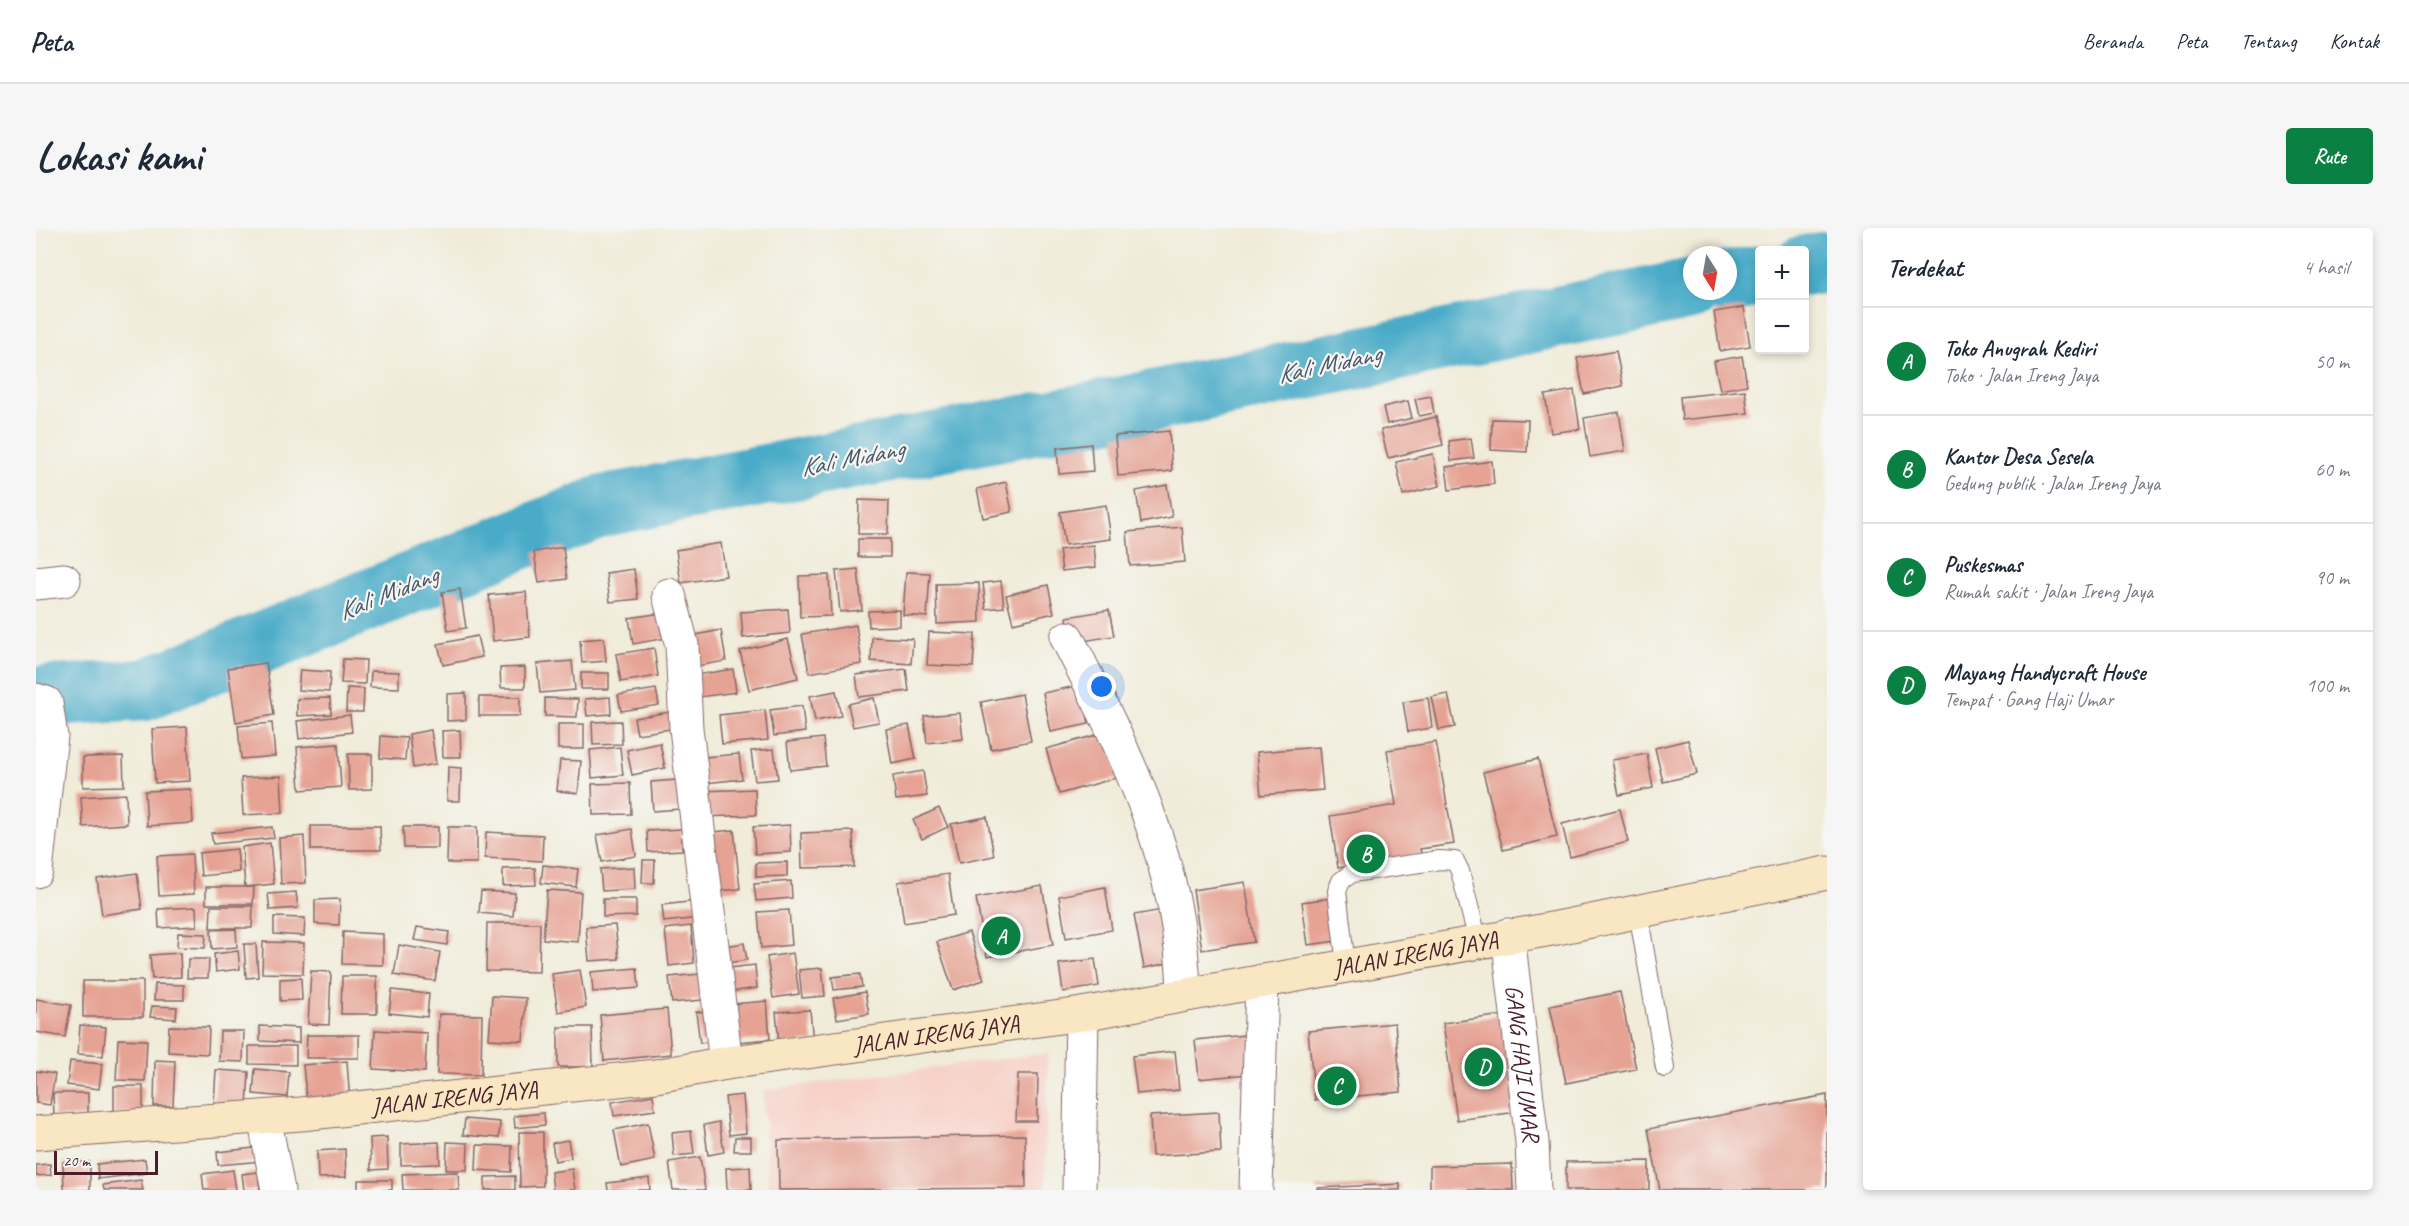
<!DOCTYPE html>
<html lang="id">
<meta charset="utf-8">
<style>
:root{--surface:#fff;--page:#f6f6f7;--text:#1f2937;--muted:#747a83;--line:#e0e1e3;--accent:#0b8043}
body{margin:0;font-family:Caveat,sans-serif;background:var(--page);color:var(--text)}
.controls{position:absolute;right:18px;top:18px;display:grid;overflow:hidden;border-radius:6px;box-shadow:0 3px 9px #0003}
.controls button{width:54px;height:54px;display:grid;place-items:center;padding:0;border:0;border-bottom:2px solid var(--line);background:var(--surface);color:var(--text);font:30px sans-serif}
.compass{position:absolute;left:1647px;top:18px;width:54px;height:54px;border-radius:50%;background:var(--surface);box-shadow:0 3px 9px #0003;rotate:169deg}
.scale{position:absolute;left:18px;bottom:15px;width:104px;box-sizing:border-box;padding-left:6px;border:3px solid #4a1f2b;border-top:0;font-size:16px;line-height:21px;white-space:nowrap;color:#4a1f2b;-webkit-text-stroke:4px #f6f6f2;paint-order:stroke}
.you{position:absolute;left:1066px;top:459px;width:21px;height:21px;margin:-15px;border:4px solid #fff;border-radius:50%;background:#1a73e8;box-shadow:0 0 0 9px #1a73e833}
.badge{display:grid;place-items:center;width:39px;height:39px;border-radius:50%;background:var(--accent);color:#fff;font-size:20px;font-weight:700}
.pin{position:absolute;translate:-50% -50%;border:3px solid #fff;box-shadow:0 2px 6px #0006}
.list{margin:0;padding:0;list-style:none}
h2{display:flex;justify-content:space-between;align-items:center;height:78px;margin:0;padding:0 24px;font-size:26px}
h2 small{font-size:20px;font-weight:400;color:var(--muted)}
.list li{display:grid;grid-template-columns:39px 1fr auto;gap:18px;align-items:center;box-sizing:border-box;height:108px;padding:0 24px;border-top:2px solid var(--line)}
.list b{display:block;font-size:22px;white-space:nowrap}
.list p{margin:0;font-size:20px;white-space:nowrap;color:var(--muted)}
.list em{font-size:20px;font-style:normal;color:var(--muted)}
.map{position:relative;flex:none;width:1791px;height:962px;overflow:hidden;border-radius:6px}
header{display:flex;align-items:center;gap:36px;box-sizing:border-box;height:84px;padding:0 30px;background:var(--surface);border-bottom:2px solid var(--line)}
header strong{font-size:28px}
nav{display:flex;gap:33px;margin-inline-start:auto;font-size:21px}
.intro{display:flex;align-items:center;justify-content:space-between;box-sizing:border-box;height:144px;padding:0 36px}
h1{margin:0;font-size:42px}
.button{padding:15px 27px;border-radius:6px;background:var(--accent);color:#fff;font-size:21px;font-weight:700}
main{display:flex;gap:36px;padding:0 36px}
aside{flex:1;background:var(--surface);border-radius:6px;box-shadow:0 3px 9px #0003}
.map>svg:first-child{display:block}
.built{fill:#f7d1c8}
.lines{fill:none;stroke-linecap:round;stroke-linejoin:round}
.river{stroke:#49abc8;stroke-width:62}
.building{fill:#e6a394}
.lane-casing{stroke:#846768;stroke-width:20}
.street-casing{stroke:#846768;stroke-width:35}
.secondary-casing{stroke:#846768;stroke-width:35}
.lane{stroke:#fff;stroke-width:18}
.street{stroke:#fff;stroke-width:33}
.secondary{stroke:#f9e7c3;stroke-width:33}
.labels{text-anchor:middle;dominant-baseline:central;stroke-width:4.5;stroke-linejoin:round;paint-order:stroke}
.street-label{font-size:24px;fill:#4a1f2b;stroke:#f6f6f2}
.water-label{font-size:26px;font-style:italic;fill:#4a576a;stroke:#f6f6f2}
</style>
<header>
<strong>Peta</strong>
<nav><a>Beranda</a><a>Peta</a><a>Tentang</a><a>Kontak</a></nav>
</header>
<div class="intro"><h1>Lokasi kami</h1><a class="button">Rute</a></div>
<main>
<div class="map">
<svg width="1791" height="962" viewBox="0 0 1791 962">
<rect width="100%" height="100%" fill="#f6f6f2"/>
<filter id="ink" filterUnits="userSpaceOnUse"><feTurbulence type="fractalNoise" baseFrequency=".0167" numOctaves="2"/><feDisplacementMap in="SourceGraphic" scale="12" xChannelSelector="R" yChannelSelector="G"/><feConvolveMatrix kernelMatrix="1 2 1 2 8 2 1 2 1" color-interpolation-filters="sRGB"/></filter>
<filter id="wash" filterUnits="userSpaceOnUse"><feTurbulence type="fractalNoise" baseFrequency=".008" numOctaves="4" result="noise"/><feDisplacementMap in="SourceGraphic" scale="24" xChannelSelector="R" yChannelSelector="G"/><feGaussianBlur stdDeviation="1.35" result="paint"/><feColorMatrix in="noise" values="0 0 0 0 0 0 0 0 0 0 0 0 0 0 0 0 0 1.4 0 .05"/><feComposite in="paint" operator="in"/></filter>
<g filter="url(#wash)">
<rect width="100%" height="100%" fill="#f0ecd9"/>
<!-- built -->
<polygon class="built" points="1012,825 1009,962 733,962 727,862"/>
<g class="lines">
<!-- river -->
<g class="river">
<polyline points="1768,38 1791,34"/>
<polyline points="1692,54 1724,48"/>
<polyline points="0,469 109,462 566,278 1092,178 1656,61"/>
</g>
</g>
<g id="blocks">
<!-- building -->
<g class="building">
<polygon points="1708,79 1714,118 1684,123 1678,84"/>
<polygon points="1580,123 1587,158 1548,166 1541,130"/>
<polygon points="1706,128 1711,157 1684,162 1678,133"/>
<polygon points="1538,162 1544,201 1515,205 1509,167"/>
<polygon points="1709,162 1712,185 1646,192 1644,169"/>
<polygon points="1395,168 1398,185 1383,188 1379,171"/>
<polygon points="1372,173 1376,190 1351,196 1347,179"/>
<polygon points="1583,184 1589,223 1554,229 1548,190"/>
<polygon points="1400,189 1407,217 1352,230 1345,202"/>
<polygon points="1456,191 1492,192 1491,224 1455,222"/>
<polygon points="1133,203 1136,243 1082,248 1079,208"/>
<polygon points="1435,210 1438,230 1415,233 1413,213"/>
<polygon points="1055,216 1057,243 1023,246 1021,220"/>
<polygon points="1397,226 1404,258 1367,267 1360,234"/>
<polygon points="1456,233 1458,256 1413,262 1410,239"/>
<polygon points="970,254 976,284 947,290 941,261"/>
<polygon points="1131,257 1136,289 1105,295 1100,263"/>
<polygon points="823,272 853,273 852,306 822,306"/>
<polygon points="1070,277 1075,311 1029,317 1024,284"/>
<polygon points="1146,299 1149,334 1094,338 1091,304"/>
<rect x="822" y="311" width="32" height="18"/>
<polygon points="685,315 690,348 645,355 640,322"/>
<polygon points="1058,317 1060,339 1026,343 1023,322"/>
<polygon points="527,319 531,351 503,355 498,324"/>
<polygon points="598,341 602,371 574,374 570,345"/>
<polygon points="822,341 826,382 804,384 800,343"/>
<polygon points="870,344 894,345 891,389 867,387"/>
<polygon points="793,347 795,388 764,389 763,348"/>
<polygon points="965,353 968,379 950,381 947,355"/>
<polygon points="943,355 944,394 901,396 900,356"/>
<polygon points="1012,357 1018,385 977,395 970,367"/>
<polygon points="424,361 430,400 412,403 406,364"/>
<polygon points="490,364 494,409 457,413 453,367"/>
<polygon points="752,381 754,405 707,410 705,384"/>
<polygon points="864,382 864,398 833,399 832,383"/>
<polygon points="1073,382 1078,408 1035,415 1031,389"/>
<polygon points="632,384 636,409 597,416 593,390"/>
<polygon points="820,397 826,436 773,445 766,406"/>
<polygon points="685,402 690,433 655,439 650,409"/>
<polygon points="893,404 939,406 937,439 891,437"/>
<polygon points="441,408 446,429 407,437 402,416"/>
<polygon points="836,409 877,411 875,436 835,433"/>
<polygon points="568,410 570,433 546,435 544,412"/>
<polygon points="752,411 762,450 713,462 704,423"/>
<polygon points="618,420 622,448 585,454 580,426"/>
<polygon points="307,431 330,432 329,456 305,455"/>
<polygon points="536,433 539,462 504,465 501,436"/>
<polygon points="230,435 238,487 200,494 192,440"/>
<polygon points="489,439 489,460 465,460 464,440"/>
<polygon points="697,441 700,464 663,469 660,447"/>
<polygon points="870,441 873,463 823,469 820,447"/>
<polygon points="264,442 294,444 293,464 262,462"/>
<polygon points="335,443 363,444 363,460 334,459"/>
<rect x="545" y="445" width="28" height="16"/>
<polygon points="1045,457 1053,496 1015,504 1007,465"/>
<polygon points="311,460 328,461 327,484 310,484"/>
<polygon points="620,461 623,477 585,483 582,467"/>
<polygon points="800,463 805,488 779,493 774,468"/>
<polygon points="430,465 430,492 411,493 411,466"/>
<polygon points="986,466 995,513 955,521 945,474"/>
<polygon points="1412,466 1419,499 1403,502 1396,469"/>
<rect x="443" y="469" width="41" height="19"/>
<polygon points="574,469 575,486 551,488 549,471"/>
<polygon points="294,470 295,486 261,488 261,471"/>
<polygon points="509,470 542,471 541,489 509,488"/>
<polygon points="838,470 843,494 817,499 812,476"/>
<polygon points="1392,470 1396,500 1372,504 1367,474"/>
<polygon points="766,478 769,504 738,508 734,482"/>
<polygon points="729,482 732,512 686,516 683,487"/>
<polygon points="639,483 641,500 601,506 598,490"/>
<polygon points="924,485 927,511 891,515 888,488"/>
<polygon points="314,487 316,504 263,511 261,493"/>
<polygon points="585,493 586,516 557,517 556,494"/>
<polygon points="236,495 239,528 205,531 202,498"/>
<rect x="522" y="496" width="26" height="25"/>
<polygon points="873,497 880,531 856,536 850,501"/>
<polygon points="151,499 154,553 119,555 116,501"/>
<polygon points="395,502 400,536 377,540 373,506"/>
<polygon points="424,502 425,529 407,529 406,503"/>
<polygon points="1071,504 1084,549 1023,566 1010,521"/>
<polygon points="345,508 371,510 369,532 344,530"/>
<polygon points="787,510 790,538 754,542 751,514"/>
<polygon points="1652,512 1661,546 1627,554 1619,520"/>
<polygon points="1400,514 1418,616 1384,621 1385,626 1302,640 1294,588 1360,577 1351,522"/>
<polygon points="624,515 629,540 596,547 591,522"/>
<polygon points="302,516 305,559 264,562 261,519"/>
<polygon points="584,519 587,547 556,550 554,522"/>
<polygon points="1283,519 1287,562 1225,567 1221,524"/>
<polygon points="738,521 742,551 719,553 715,523"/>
<polygon points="312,526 336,526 336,561 313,562"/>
<polygon points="703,526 706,551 660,556 657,530"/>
<polygon points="1611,526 1617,560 1583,567 1576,532"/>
<polygon points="87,528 88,558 47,559 47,529"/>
<polygon points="1502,531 1521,609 1467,622 1447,544"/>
<polygon points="524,532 545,533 542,565 521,563"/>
<polygon points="412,539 425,540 424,573 411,573"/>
<polygon points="887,543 891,568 860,572 857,548"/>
<polygon points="245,548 247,585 207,587 205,550"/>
<polygon points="641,552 644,581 617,583 615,554"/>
<polygon points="594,555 595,586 557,587 556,556"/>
<polygon points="155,561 157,595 111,598 109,563"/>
<polygon points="719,561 720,587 667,589 666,563"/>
<polygon points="90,566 91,596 47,599 45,569"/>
<polygon points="903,580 912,599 886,611 877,592"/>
<polygon points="1584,581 1592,614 1534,629 1526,596"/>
<polygon points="951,589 958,628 923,635 915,596"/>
<polygon points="754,597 755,624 719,626 717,599"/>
<polygon points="275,598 344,598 345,622 275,622"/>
<polygon points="236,599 238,610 177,616 175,605"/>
<polygon points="367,599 402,599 402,620 368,620"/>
<polygon points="412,599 441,599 441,635 411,635"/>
<polygon points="596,601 600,628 566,634 561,607"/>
<polygon points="646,601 646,622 612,624 611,603"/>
<polygon points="698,602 704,661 672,664 667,605"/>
<polygon points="817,603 818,639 766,640 765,605"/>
<polygon points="450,604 507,607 506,633 449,630"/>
<polygon points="268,608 270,655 245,656 243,610"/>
<polygon points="234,615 238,656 209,659 206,619"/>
<polygon points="201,621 203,644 165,648 163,625"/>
<polygon points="156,626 158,666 123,668 121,628"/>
<polygon points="607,632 619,632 618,655 606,655"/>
<polygon points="751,634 751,648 720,649 720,635"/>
<polygon points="507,637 542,641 540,659 505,655"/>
<polygon points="598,639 599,661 566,663 564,641"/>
<polygon points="499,640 500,657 467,658 467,641"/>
<polygon points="101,645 106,681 66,687 61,651"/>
<polygon points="912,646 918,687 868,695 862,654"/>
<polygon points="755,653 756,670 720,673 718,656"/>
<polygon points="1209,654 1218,714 1166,722 1157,662"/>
<polygon points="1006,658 1017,717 951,729 940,670"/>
<polygon points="170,659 218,659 217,676 170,676"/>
<polygon points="1069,659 1076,702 1030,710 1023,668"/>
<polygon points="511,662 545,664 542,714 507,711"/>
<polygon points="445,663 479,665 477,688 443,685"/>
<polygon points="260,664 262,680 234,682 232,666"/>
<polygon points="1295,670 1301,713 1272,717 1266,674"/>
<polygon points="304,671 303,697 279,696 279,672"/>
<polygon points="567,671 600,671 600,688 567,689"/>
<polygon points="661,673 663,690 628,694 626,677"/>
<polygon points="175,678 217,678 216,700 174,700"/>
<polygon points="160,679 161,698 123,700 122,681"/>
<polygon points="1137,680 1147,732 1108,740 1098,687"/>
<polygon points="753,682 756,717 725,720 722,684"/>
<polygon points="238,689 269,690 268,708 238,706"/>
<polygon points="451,695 504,695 503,744 450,743"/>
<polygon points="579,697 583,731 553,733 550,699"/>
<polygon points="655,698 658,735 633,738 629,701"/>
<polygon points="381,699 413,704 411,717 378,712"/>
<polygon points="200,701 201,719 176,721 175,702"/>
<polygon points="307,704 347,706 347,737 306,736"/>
<polygon points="933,704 948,752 917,762 901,714"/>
<polygon points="142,705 170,706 169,720 141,719"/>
<polygon points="227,714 268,715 267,746 226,745"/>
<polygon points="708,715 711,732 685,736 683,719"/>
<polygon points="208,716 220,716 222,749 210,750"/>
<polygon points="363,717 404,724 399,753 358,747"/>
<polygon points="202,723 204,741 180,744 178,726"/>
<polygon points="144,725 145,749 116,751 114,727"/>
<polygon points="757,725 763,766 737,770 731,729"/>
<polygon points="152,731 173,731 172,750 151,750"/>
<polygon points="1059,731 1063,758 1027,764 1023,736"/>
<polygon points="719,737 721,760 687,765 684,741"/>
<polygon points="601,740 603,760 557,764 555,744"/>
<polygon points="786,740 789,768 766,770 763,742"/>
<polygon points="544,742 550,779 522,784 516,746"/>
<polygon points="275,743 295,744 293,797 272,796"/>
<polygon points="674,745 676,771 636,775 633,749"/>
<polygon points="824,746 826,759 798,762 796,749"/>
<polygon points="306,748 341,748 341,786 305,786"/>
<polygon points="265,750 266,772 244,773 244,751"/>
<rect x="47" y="753" width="60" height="36"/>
<polygon points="119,756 148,757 148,772 118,772"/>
<polygon points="356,762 393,766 391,789 353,785"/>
<polygon points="829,764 833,786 801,791 797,770"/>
<polygon points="1584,764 1600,841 1530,855 1514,778"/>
<polygon points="456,768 490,770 487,813 453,811"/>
<polygon points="0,771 35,777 29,809 0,804"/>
<polygon points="731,773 734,811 690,815 686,777"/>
<polygon points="116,778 141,779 140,791 114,789"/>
<polygon points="631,781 635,826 568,833 564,787"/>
<polygon points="774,782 777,814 743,816 740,784"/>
<polygon points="679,783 682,813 664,815 660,784"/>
<polygon points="403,786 446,787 445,847 401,846"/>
<polygon points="1476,786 1489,883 1421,892 1407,795"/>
<polygon points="1359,795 1365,864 1279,872 1272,803"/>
<polygon points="44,797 70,799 67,828 42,826"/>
<polygon points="133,798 173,799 172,826 132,824"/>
<polygon points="224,798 263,800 263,815 224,813"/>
<polygon points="522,799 556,799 557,839 522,839"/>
<polygon points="339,802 391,805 389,844 337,841"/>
<polygon points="184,803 208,803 207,834 183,833"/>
<polygon points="1219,806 1223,845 1163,851 1159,812"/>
<polygon points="271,807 323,807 323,830 270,830"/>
<polygon points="82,811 111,812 109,853 80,852"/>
<polygon points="213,818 260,818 260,837 213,836"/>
<polygon points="1139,823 1143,862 1101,866 1096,828"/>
<polygon points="119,832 139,833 137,878 118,878"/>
<polygon points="34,833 66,836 63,861 31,857"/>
<polygon points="311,833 314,876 271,879 267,837"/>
<polygon points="219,841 253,844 251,869 217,866"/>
<polygon points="180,842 213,844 211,878 178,876"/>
<polygon points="0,843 19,846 14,877 0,875"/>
<polygon points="982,846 1002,846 1001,893 980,893"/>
<rect x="78" y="858" width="29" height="27"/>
<polygon points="17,865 52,865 52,889 18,889"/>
<polygon points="617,867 619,882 578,888 576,874"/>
<polygon points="707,867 710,905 693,907 689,869"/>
<polygon points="1791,867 1791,962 1624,962 1612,901"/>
<polygon points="1183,884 1185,924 1116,928 1114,888"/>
<polygon points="508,885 509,897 479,900 478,888"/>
<polygon points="429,891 464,894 463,910 427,907"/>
<polygon points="683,894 688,924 672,927 668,897"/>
<polygon points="612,895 619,932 585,939 578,902"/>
<polygon points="655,903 658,926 638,928 636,905"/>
<polygon points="483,904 507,904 507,958 484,959"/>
<polygon points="989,907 990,960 743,962 742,912"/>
<polygon points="351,909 352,941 335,942 334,910"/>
<polygon points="699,909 715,909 715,923 698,923"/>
<polygon points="532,912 535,930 519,933 516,915"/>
<polygon points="403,914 404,936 365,937 365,916"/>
<polygon points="411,914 432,915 431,942 410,942"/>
<polygon points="441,917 476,918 475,944 440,942"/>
<polygon points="227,919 228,933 182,937 181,924"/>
<polygon points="309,921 310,949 282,950 281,923"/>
<polygon points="664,929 669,962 637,962 633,934"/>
<polygon points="109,931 111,945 62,951 61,936"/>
<polygon points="1613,933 1613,962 1530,962 1530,934"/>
<polygon points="27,934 54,934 54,962 28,962"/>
<polygon points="14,936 15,947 0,948 0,937"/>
<polygon points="1476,936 1477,962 1394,962 1394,938"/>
<polygon points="714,939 715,962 691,962 690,940"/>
<polygon points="536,941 539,962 517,962 515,944"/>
<polygon points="197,942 200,962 168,962 166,946"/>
<polygon points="222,944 224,962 208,962 206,946"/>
<polygon points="422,944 423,962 367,962 366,946"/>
<polygon points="479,948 479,962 449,962 449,949"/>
<polygon points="613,950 614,962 572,962 571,955"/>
<polygon points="105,952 107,962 68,962 67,957"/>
<rect x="322" y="952" width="34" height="10"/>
<polygon points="1364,956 1364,962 1281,962 1281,960"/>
</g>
</g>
</g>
<g filter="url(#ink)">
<use href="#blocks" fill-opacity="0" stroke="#846768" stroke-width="1.5"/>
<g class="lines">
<defs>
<g id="lane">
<polyline points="1602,684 1629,840"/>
<polyline points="1310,737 1301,663 1305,653 1316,645 1404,632 1419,633 1424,643 1442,713"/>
</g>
<g id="street">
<polyline points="0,355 28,352"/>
<polyline points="633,367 646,417 650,500 690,835"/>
<path d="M1031,410c59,115 115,225 117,357"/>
<polyline points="0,472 10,475 15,508 0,643"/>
<path id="s1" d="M1472,707l24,207 2,48"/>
<polyline points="228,889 242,962"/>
<polyline points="1043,962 1046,786"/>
<polyline points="1220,962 1226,753"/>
</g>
<g id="secondary">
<path id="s2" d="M0,905l265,-19 355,-38 70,-13 356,-49 475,-86 270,-55"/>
</g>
</defs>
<!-- lane casing -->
<use href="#lane" class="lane-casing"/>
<!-- street casing -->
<use href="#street" class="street-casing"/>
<!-- secondary casing -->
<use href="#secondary" class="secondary-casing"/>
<!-- lane -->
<use href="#lane" class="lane"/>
<!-- street -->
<use href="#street" class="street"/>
<!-- secondary -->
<use href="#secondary" class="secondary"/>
</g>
</g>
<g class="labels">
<!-- street labels -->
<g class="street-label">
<text stroke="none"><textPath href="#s2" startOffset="1392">JALAN IRENG JAYA</textPath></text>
<text stroke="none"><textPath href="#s2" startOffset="906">JALAN IRENG JAYA</textPath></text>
<text stroke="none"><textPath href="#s1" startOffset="129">GANG HAJI UMAR</textPath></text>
<text stroke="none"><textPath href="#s2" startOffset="420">JALAN IRENG JAYA</textPath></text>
</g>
<!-- water labels -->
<g class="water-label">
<text transform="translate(1293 136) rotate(-12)">Kali Midang</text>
<text transform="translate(816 230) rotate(-11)">Kali Midang</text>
<text transform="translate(352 365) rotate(-22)">Kali Midang</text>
</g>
</g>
</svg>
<div class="controls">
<button>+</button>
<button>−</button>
</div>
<svg class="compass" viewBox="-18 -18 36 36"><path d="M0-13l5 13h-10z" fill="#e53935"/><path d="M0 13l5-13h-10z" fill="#747a83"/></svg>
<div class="scale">20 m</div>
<div class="you"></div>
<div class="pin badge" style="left:965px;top:708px">A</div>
<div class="pin badge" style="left:1330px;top:626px">B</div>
<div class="pin badge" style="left:1301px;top:858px">C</div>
<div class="pin badge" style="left:1448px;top:839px">D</div>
</div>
<aside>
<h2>Terdekat<small>4 hasil</small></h2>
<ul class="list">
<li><span class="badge">A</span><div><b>Toko Anugrah Kediri</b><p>Toko · Jalan Ireng Jaya</p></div><em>50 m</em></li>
<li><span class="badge">B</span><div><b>Kantor Desa Sesela</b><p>Gedung publik · Jalan Ireng Jaya</p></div><em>60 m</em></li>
<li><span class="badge">C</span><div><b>Puskesmas</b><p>Rumah sakit · Jalan Ireng Jaya</p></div><em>90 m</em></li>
<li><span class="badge">D</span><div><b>Mayang Handycraft House</b><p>Tempat · Gang Haji Umar</p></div><em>100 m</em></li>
</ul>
</aside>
</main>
